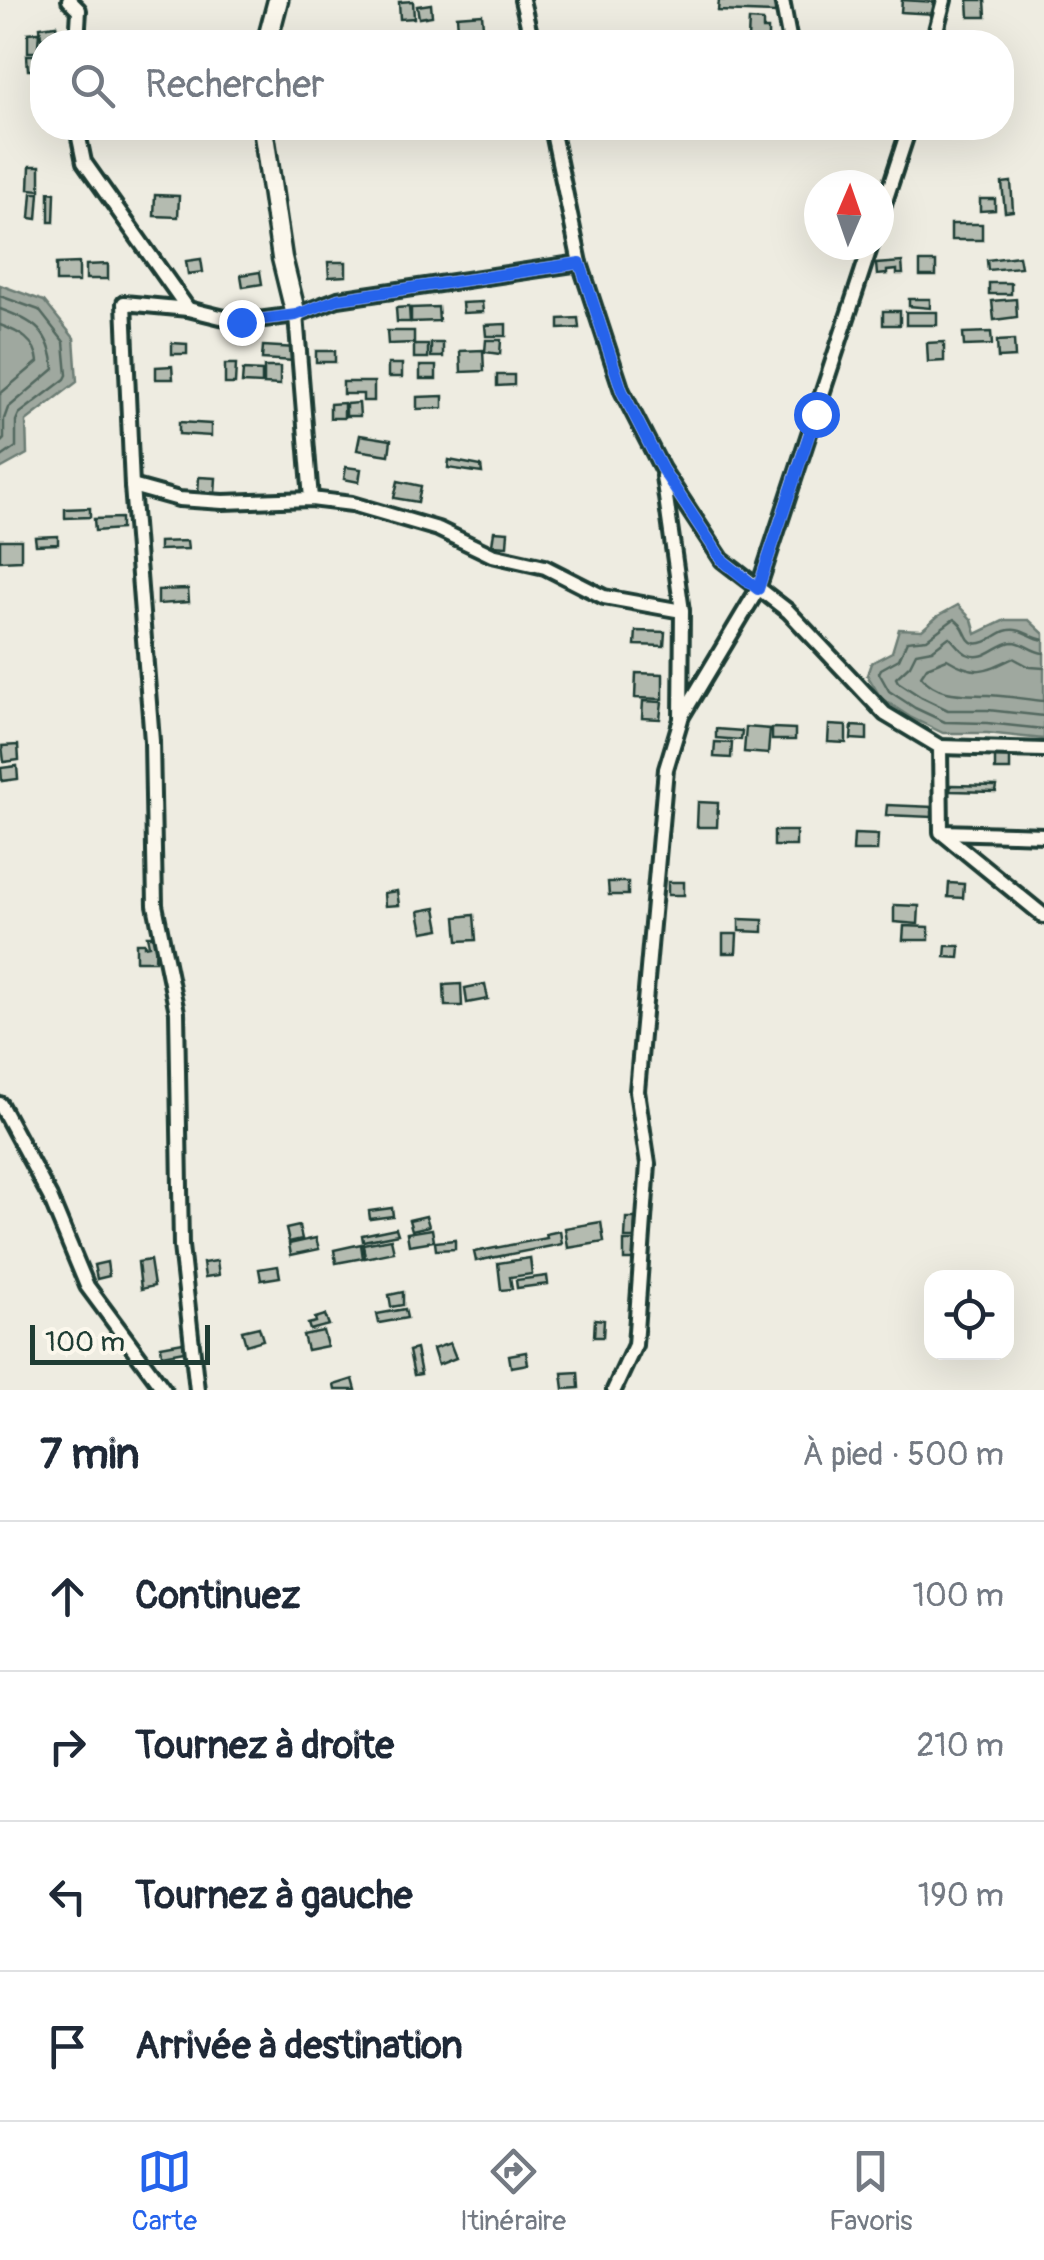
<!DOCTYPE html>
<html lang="fr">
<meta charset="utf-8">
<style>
:root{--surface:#fff;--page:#f6f6f7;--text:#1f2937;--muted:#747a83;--line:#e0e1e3;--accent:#2563eb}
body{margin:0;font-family:Pangolin,sans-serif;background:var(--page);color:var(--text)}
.controls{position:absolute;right:30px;bottom:30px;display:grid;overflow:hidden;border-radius:20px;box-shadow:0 10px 40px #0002}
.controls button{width:90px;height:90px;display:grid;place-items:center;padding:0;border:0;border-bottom:2px solid var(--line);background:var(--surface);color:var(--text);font:50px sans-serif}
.compass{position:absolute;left:804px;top:170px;width:90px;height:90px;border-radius:50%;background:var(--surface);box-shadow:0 10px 40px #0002;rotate:2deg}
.scale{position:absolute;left:30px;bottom:25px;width:180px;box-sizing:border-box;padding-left:10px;border:5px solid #1f3d34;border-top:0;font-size:28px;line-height:35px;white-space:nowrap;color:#1f3d34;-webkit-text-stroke:8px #fbf7ec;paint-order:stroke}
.stop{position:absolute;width:30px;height:30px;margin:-22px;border:8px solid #2563eb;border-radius:50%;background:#fff}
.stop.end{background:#2563eb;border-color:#fff;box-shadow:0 2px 10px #0008}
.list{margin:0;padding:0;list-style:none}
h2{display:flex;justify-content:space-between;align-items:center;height:130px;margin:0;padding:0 40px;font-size:42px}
h2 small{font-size:32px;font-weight:400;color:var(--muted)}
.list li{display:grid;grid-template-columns:65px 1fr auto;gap:30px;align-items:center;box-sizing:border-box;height:150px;padding:0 40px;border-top:2px solid var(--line)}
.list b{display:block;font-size:38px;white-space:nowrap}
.list em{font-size:32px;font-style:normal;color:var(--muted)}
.icon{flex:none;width:55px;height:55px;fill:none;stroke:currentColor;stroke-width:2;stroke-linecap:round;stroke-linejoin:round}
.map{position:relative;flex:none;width:1044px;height:1390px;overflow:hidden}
.search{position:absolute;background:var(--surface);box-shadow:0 10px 40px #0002;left:30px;right:30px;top:30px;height:110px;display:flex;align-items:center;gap:25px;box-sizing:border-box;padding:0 35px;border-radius:40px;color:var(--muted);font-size:38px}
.sheet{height:730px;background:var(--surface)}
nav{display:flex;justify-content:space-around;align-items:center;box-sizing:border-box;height:140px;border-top:2px solid var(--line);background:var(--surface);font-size:28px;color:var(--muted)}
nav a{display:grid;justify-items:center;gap:5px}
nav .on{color:var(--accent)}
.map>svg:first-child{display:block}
.water{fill:#9fa89f;stroke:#6c7d74;stroke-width:2.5}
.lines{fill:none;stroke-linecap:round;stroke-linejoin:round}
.shore{stroke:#52685f;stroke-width:2.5}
.building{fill:#b4bbb0;stroke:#1f3d34;stroke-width:2.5}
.street-casing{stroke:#1f3d34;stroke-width:20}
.secondary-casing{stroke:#1f3d34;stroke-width:25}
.street{stroke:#fbf7ec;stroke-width:12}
.secondary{stroke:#fbf7ec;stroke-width:18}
.route{stroke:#2563eb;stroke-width:12}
</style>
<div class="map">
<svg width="1044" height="1390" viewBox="0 0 1044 1390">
<rect width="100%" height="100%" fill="#eeece1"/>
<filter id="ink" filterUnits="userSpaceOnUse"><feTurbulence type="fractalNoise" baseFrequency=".01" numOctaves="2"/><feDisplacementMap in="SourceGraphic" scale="20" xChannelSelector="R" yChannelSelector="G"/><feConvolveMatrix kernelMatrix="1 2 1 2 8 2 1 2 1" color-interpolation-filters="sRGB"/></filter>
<g filter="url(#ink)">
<!-- water -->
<g class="water">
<polygon points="0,285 44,301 74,338 77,382 26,421 27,454 0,469"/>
<polygon points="958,605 972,620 976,634 1005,620 1029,620 1044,634 1044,739 987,733 943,733 910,717 881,698 867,675 871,663 892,652 899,629 922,630 938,616"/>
</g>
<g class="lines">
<!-- shore -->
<g class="shore">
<polyline points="0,296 39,310 64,342 67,375 65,379 19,414 16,421 16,447 0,458"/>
<path d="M0,309c34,12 50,22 54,60l-46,39 -4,11v20l-4,4"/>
<path d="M0,325c19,7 36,15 38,37l-38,32"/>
<path d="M1044,640c-15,-2 -22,-14 -39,-9 -9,3 -20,15 -31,12 -10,-3 -7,-17 -20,-24l-27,20 -20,2 -8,18 -18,10 -2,4 10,18 26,17 30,14 42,1 57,6"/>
<path d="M1044,653c-13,-1 -20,-11 -31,-11 -16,1 -28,21 -46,12 -8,-4 -12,-12 -18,-17l-17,13 -16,3 -6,12 -14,13 2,4 23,15 27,13h40l56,6"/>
<path d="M1044,668l-14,-1 -17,-9c-29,14 -38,18 -66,1l-20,8 -6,9c17,21 42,18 67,19 19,1 37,4 56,6"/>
</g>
</g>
<!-- building -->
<g class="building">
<polygon points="719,0 776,0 775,13 718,11"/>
<polygon points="902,0 936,2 935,14 901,12"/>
<polygon points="968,0 985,0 986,17 969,17"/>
<polygon points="413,1 414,18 400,19 399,2"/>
<polygon points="431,4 432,16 419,18 417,6"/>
<polygon points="482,14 483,27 458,30 457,16"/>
<polygon points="749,20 763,21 763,29 768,29 768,40 748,39"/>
<polygon points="56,25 58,37 41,38 40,27"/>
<polygon points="39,32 38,46 42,46 42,52 28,52 28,33"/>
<polygon points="27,55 42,55 42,70 28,70"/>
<polygon points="30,166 40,166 40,190 29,189"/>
<polygon points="1011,182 1013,211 1005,212 1002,183"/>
<polygon points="49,192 55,193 54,222 49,222"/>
<polygon points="32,193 39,193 37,219 30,218"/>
<polygon points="155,195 179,196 178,217 154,216"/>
<polygon points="980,199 995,199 995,210 980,211"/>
<rect x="951" y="224" width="31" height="16"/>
<polygon points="1019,256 1021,267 988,270 987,260"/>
<polygon points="201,259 203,272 188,274 186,261"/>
<polygon points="328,262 346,262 346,276 329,277"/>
<polygon points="902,262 903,274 897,274 897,270 887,271 887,274 877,275 876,264"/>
<rect x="920" y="262" width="16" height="14"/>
<polygon points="79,263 79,282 56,282 56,264"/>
<polygon points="108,264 108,279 86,279 86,265"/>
<polygon points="260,272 262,284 243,287 241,275"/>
<rect x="989" y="283" width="22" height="11"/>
<polygon points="909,299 930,299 930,308 909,306"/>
<polygon points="1016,299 1017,317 994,320 992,301"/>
<polygon points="482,302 483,312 463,313 462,303"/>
<polygon points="409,307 410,322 397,322 396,308"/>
<polygon points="438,307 439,321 411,322 411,308"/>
<rect x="883" y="311" width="17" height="14"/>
<rect x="906" y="312" width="31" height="13"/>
<polygon points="578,318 579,328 559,329 559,319"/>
<polygon points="506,324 506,336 486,336 485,325"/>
<polygon points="387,331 414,331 414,343 388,344"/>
<polygon points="991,332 992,345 964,346 963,333"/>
<polygon points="486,340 501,340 500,354 485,352"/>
<polygon points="1014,340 1015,357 998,358 997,341"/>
<polygon points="944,342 944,361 928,362 927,343"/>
<polygon points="172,343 187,344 187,354 172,354"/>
<rect x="431" y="343" width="12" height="14"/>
<rect x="414" y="345" width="14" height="13"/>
<polygon points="263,346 296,348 295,361 262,359"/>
<polygon points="483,350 484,371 461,372 460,351"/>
<rect x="316" y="351" width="19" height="11"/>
<polygon points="225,364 236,364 235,384 225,384"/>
<rect x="388" y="364" width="14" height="13"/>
<polygon points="172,366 173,379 156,379 156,367"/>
<rect x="420" y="366" width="16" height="13"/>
<polygon points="264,367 280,367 280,385 264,384"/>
<polygon points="243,370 262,371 262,384 242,383"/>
<polygon points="497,375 514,375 514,385 497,386"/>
<polygon points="343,382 374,382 374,401 363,401 363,394 343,394"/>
<polygon points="443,396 443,408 417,409 417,397"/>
<polygon points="344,403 344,418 330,418 330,404"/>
<polygon points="359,403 360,416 346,416 346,404"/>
<polygon points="179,422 211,424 211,436 179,434"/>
<polygon points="360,435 391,440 389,455 357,450"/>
<polygon points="449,460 481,466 482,473 448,468"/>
<polygon points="346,467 361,469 359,482 344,479"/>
<polygon points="199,477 216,478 215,494 198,493"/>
<polygon points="398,481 421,486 418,502 394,498"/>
<polygon points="90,508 90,517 65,518 65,509"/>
<polygon points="121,518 121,529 95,531 94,519"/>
<polygon points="494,531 508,532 507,546 492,545"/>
<polygon points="58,536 58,544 36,545 35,537"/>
<polygon points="0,540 21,540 21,560 0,561"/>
<polygon points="187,541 188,549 159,550 159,542"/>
<polygon points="188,589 189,602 158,604 158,590"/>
<polygon points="636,631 665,632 664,646 635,645"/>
<polygon points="636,673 663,674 663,699 635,698"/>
<polygon points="643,701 662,702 660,719 642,718"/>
<polygon points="829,725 846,726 846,743 828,742"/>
<polygon points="852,726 867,727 867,740 851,739"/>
<polygon points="746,727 770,729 768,754 744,752"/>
<polygon points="772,728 795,729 795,740 772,740"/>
<polygon points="716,729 742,731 741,740 716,738"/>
<polygon points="715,742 732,743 731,758 714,757"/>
<polygon points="18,745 19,760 4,762 2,746"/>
<rect x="995" y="755" width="15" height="15"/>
<polygon points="17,766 18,779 2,781 1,768"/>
<polygon points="951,785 997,786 996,792 950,791"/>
<polygon points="698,802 718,803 717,827 697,827"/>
<polygon points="887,805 933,807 932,817 886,815"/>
<rect x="774" y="831" width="22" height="15"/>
<polygon points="854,834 878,835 877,851 853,851"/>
<polygon points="608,882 628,882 628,895 609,895"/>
<rect x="668" y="882" width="16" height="13"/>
<polygon points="949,883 964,884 963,898 948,897"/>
<polygon points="397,891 399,905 385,906 384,893"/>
<polygon points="894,905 919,906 918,924 894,922"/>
<polygon points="436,908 440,929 423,932 419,911"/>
<polygon points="474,915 476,940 458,941 456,917"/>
<polygon points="739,919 763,920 763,932 739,931"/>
<polygon points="904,926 929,927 929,940 903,940"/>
<polygon points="723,934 737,934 736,953 723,953"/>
<polygon points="147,936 156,936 155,961 136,961 136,943 144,943 144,946 149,945"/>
<polygon points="946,946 960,946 959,958 945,957"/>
<polygon points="461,984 462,1006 445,1006 444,985"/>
<polygon points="485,984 488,999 467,1003 465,988"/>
<polygon points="392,1208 393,1216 370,1219 369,1211"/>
<polygon points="426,1216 429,1226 412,1230 409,1220"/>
<polygon points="626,1218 635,1218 634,1238 625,1238"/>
<polygon points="601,1222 604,1242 568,1248 565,1228"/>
<polygon points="299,1226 302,1239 289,1242 286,1229"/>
<polygon points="396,1228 398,1234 363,1241 362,1235"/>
<polygon points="432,1229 434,1241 409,1245 407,1233"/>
<polygon points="560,1231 562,1244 476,1261 474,1252 547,1238 546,1234"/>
<polygon points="316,1238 319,1249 291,1255 289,1244"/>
<polygon points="391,1239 394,1252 365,1258 363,1244"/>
<polygon points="455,1240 455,1249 436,1250 435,1242"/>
<rect x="624" y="1241" width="10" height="19"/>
<polygon points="361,1244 363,1258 336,1263 334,1250"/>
<polygon points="530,1258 532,1274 510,1277 512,1289 501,1290 498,1263"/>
<polygon points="150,1260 154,1286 141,1289 138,1262"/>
<polygon points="217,1261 219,1275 205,1277 203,1263"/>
<polygon points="107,1262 109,1276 97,1279 94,1265"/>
<polygon points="278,1266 280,1277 261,1280 259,1269"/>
<polygon points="547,1276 548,1284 517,1288 516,1280"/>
<polygon points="403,1292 403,1305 391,1307 389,1295"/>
<polygon points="405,1309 407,1318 379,1323 377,1314"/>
<polygon points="325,1315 329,1325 310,1330 308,1324 316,1322 315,1318"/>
<polygon points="595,1319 604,1320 603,1337 594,1337"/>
<polygon points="259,1327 263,1340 246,1345 242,1331"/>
<polygon points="323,1331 327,1346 307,1350 303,1335"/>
<polygon points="183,1342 184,1351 162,1355 161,1346"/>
<polygon points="450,1343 456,1358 438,1365 433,1349"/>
<polygon points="416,1349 421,1374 414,1375 409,1351"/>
<polygon points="526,1352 528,1364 511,1367 509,1355"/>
<polygon points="578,1372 579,1388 564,1389 562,1373"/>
<polygon points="353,1379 356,1390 335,1390 334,1385"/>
</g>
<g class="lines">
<defs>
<g id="street">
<polyline points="69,0 79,10 77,42"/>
<polyline points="522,0 532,42"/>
<polyline points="782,0 790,42"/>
<polyline points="933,42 944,0"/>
<polyline points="77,128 84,162 188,309"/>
<polyline points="552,128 580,263 622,391 662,469 722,560 788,611 885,714 940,747 941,832 1044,916"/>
<polyline points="879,220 909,128"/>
<polyline points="296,315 311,499"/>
<polyline points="132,486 179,499 223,502 311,499 352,504 438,529 492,555 545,567 604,597 682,611"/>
<polyline points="682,716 758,589 871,245"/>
<polyline points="940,747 1044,750"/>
<polyline points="942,832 1044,835"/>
<polyline points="0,1104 50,1197 87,1286 164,1390"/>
<polyline points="197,1390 181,1246 177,1012 155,905 152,741 132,486 124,303 188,309 241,322 296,315 338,299 580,263"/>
<polyline points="614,1390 635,1345 648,1164 637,1091 666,769 681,719 682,611 663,476"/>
</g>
<g id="secondary">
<polyline points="267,42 278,0"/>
<polyline points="263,128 282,258 296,315"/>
</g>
</defs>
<!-- street casing -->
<use href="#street" class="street-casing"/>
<!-- secondary casing -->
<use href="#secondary" class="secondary-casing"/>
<!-- street -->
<use href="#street" class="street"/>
<!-- secondary -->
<use href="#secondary" class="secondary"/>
</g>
</g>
<g class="lines" filter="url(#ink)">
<!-- route -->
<polyline class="route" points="241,322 296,315 338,299 580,263 622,391 662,469 722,560 758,589 816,414"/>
</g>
</svg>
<div class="controls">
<button><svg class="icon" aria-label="locate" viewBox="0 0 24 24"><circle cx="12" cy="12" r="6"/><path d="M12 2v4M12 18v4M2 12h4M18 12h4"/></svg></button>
</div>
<svg class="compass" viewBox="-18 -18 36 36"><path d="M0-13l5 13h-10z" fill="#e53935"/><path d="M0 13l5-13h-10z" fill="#747a83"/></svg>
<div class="scale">100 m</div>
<div class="stop" style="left:816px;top:414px"></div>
<div class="stop end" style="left:241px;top:322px"></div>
<div class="search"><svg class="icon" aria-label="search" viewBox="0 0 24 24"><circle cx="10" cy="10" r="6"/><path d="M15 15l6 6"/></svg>Rechercher</div>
</div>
<section class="sheet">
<h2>7 min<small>À pied · 500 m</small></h2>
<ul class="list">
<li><svg class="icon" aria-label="ahead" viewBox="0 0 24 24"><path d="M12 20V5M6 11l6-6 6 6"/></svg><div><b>Continuez</b></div><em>100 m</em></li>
<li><svg class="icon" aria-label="right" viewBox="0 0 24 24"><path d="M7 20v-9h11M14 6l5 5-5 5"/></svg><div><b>Tournez à droite</b></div><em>210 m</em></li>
<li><svg class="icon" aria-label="left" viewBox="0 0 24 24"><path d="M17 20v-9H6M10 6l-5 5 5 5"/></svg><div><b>Tournez à gauche</b></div><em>190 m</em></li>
<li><svg class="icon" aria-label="arrive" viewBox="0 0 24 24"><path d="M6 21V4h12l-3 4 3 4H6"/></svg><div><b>Arrivée à destination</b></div></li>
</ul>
</section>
<nav>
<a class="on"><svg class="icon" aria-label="map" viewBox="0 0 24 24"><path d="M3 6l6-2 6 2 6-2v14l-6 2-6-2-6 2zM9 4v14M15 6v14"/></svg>Carte</a>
<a><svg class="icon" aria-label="directions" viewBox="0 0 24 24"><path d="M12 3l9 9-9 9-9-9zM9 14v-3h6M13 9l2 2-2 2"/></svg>Itinéraire</a>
<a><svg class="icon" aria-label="saved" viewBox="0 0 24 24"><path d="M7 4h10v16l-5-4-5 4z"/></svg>Favoris</a>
</nav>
